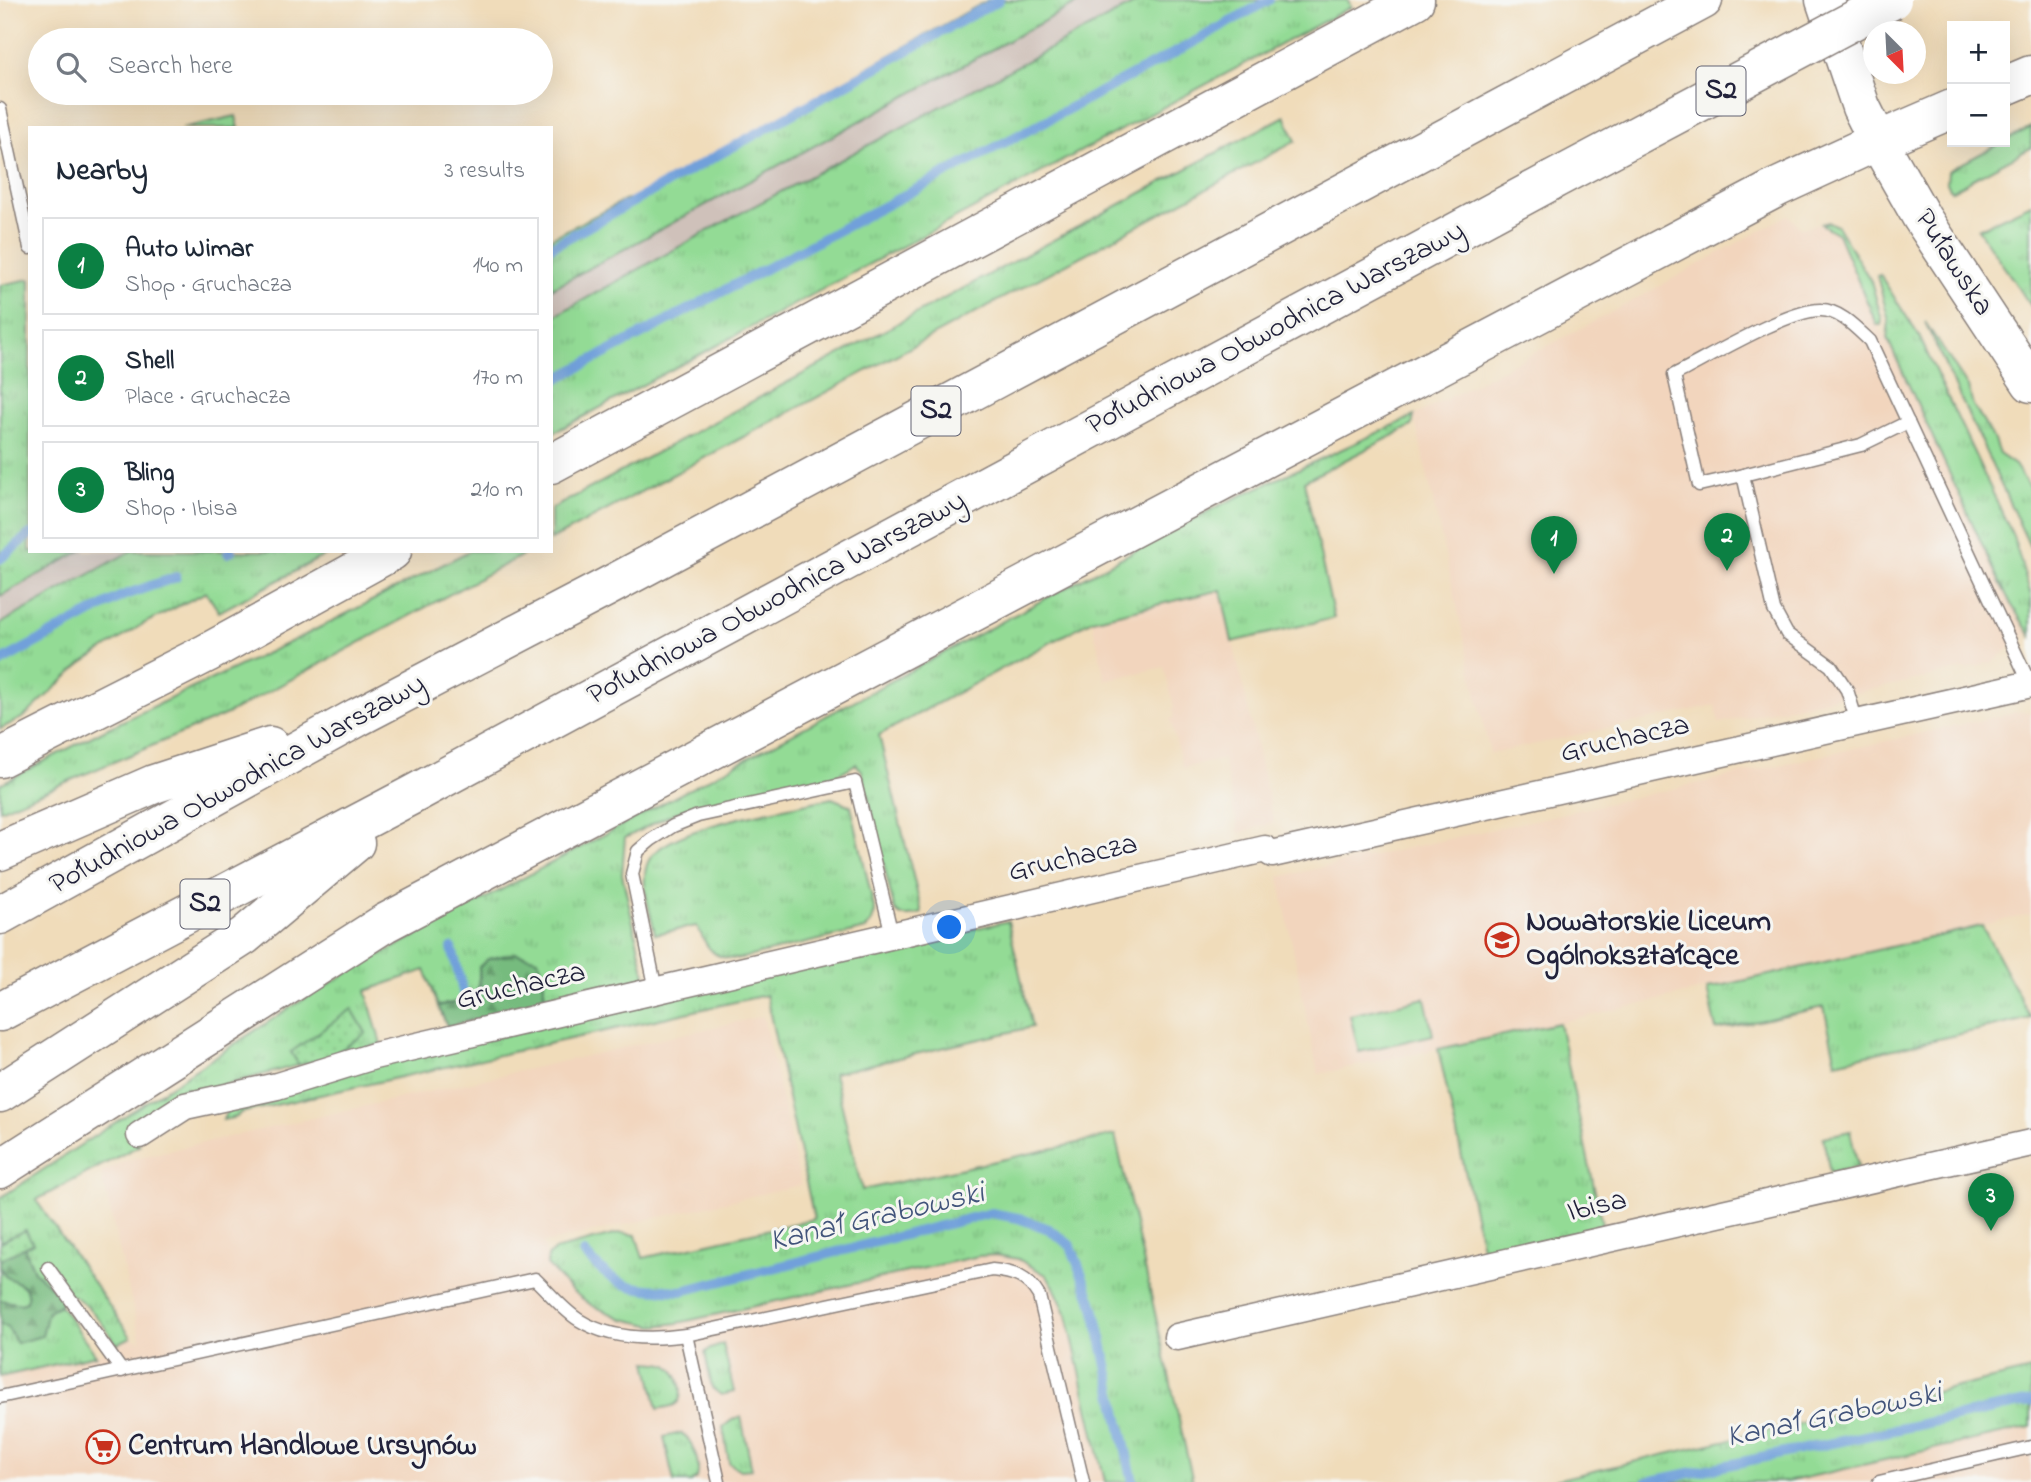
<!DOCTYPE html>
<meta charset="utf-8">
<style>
:root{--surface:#fff;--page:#f6f6f7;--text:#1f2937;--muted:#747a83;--line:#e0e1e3;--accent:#0b8043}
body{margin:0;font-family:"Indie Flower",sans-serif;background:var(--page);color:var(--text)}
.controls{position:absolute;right:21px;top:21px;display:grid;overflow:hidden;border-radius:0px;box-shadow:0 7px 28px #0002}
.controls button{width:63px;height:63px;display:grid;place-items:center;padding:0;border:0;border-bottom:2px solid var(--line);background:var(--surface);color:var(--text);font:35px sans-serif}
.compass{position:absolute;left:1863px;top:21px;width:63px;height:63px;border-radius:50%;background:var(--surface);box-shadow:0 7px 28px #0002;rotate:156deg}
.you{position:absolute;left:950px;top:928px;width:24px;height:24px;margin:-18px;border:5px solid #fff;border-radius:50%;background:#1a73e8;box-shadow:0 0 0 10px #1a73e833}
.badge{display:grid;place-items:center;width:46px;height:46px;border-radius:50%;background:var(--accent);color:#fff;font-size:23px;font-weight:700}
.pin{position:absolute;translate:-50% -58px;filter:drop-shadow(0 2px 4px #0008)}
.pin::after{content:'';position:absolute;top:37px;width:24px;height:21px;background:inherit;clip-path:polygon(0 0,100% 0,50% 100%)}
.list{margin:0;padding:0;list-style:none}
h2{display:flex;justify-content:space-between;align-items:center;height:91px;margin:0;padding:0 28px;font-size:30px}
h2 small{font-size:23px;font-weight:400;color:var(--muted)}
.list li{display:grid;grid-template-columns:46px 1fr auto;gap:21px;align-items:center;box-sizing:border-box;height:98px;margin:0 14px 14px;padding:0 14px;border:2px solid var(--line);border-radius:0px}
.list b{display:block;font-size:26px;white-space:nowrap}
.list p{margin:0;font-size:23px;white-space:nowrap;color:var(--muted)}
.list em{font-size:23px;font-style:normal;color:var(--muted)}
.icon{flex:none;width:38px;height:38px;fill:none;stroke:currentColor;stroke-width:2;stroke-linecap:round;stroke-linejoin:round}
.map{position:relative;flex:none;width:2031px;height:1482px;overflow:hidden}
.search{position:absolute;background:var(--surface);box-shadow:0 7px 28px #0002;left:28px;top:28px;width:525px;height:77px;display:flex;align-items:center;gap:18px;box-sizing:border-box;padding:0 24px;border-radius:38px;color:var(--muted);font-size:26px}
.panel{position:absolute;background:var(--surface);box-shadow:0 7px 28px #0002;left:28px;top:126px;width:525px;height:427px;border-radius:0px}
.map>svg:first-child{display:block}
.built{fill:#f2d5bd}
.railway{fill:#cfc1ba}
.grass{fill:url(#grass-tufts);stroke:#5a7e68;stroke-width:2}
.forest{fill:url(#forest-firs);stroke:#4c6e5c;stroke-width:2}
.park{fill:#93db95;stroke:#5a7e68;stroke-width:2}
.garden{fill:url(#garden-dots);stroke:#5a7e68;stroke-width:2}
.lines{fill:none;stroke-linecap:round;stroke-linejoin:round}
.stream{stroke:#71a0da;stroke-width:10}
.lane-casing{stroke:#897f7a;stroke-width:15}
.street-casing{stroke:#897f7a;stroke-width:29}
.primary-casing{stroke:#897f7a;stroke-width:41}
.highway-casing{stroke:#897f7a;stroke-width:41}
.lane{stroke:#fff;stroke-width:12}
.street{stroke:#fff;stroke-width:26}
.primary{stroke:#fff;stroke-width:38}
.highway{stroke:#fff;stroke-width:38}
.highway-bridge-casing{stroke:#897f7a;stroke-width:41;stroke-linecap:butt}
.highway-bridge{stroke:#fff;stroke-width:38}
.labels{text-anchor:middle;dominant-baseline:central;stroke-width:6;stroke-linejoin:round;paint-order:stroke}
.shield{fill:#f6f6f2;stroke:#626272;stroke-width:2}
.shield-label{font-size:28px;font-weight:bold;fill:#22223b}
.street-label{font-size:30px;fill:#22223b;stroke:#f6f6f2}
.poi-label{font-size:30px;font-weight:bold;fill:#22223b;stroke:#f6f6f2;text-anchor:start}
.water-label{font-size:32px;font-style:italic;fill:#42547b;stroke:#f6f6f2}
</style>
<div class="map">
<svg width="2031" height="1482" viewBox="0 0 2031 1482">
<defs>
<pattern id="grass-tufts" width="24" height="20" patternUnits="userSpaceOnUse" patternTransform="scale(1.75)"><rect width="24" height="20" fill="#93db95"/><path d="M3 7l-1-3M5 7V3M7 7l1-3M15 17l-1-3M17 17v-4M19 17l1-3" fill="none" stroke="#7ebc81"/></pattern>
<pattern id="forest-firs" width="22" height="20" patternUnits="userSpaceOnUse" patternTransform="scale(1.75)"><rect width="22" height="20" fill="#76bb7e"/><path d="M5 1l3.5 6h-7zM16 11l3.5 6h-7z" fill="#609868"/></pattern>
<pattern id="garden-dots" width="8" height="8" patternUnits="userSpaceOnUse" patternTransform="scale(1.75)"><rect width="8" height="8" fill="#93db95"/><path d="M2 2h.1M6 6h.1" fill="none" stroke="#7ebc81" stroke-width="1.8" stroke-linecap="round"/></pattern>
</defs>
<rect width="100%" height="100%" fill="#f6f6f2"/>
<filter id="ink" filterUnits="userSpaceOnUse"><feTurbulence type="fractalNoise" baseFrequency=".0143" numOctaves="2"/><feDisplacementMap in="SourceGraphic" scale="14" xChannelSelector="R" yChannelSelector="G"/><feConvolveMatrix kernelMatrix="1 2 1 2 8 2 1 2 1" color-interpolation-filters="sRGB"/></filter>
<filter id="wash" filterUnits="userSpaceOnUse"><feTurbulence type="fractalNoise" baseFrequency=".00686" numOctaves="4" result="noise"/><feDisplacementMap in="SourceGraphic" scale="28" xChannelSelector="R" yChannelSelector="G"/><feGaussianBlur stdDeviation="1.57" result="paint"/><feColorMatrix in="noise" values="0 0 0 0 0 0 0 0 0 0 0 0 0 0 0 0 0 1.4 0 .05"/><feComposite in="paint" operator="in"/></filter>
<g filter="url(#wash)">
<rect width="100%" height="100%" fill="#f0dcba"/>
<!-- built -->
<g class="built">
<polygon points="1788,215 1801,228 1821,224 1838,234 1877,325 1887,338 1998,579 2028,633 1992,663 1719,723 1715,705 1490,754 1414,416 1627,304"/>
<polygon points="1221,590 1274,823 1239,833 1223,759 1183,768 1170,719 1174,717 1172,709 1174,707 1164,667 1105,680 1092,620"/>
<polygon points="2021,711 2031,712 2031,914 1559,1023 1318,1074 1279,877"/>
<polygon points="763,1016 801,1185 544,1243 547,1265 571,1290 979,1256 996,1255 1018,1259 1046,1275 1063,1303 1105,1482 0,1482 0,1377 92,1357 131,1337 141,1341 101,1173 127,1160"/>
<polygon points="2031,1427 2031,1482 1787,1482"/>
</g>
<!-- railway -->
<g class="railway">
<polygon points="1083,0 1141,0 724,222 551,318 551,289"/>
<polygon points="81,551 131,551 0,624 0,596"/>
</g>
<!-- grass -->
<g class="grass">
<polygon points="988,0 1083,0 551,289 551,238 627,199 629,202"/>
<polygon points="1141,0 1348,0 1351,7 551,434 551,318 724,222"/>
<polygon points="236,116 239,128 182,128"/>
<polygon points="1285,116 1296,141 551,540 551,509"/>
<polygon points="2031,127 2031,148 1951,191 1947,183 1948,171"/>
<polygon points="2031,204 2031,306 1978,229"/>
<polygon points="1829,222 1837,226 1871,281 1882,320 1881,325 1877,325 1838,234 1821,224"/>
<polygon points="1880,275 1919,336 2013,536 2031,596 2031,636 2011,604 1998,579 1887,338 1889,321 1877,276"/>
<polygon points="30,279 30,551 81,551 0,596 0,285"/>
<polygon points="1925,322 1968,387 1973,405 1993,438 1999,454 2015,465 2031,490 2031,549"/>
<path d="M1414,416l-2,10 -108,55 30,137 -102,24 -11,-52 -129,30 -213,115 43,178c-12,3 -21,7 -28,-5l-32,-137 -6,-7 -21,12 -161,37 -49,25 -3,36 24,106 -101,24 -2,-32 -19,-17 -45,12c1,43 -7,29 -41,39l-13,-36 -59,21 15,53 -51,13 -39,-5 8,13 -112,30 -1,-8 -57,40 11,18 -104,55 95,137 -14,7c-12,-17 -27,-39 -45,-49l-9,4 -29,-28 -10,-24 8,-4 -6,-13 -26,12v-44l291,-191 68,-41 859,-460z"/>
<polygon points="131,551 333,551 219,612 206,592 143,624 81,664 24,717 0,729 0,624"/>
<polygon points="469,551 530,551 227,714 0,810 0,784 106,729 303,636"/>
<path d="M832,798l19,8 24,106 -3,9 -6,8 -128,30c-28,-1 -30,-10 -41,-33l-42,8c-4,-22 -17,-53 -6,-74 17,-34 145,-53 183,-62z"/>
<polygon points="1008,921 1032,1027 834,1073 862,1190 1115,1135 1193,1482 1105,1482 1067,1315 1053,1285 1046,1275 1018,1259 996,1255 979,1256 678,1323 655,1326 623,1319 591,1305 571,1290 547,1265 548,1256 555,1250 621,1233 636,1235 643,1258 814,1219 766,995 240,1113 237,1117 223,1120 227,1110 374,1065"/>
<polygon points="1982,926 2031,1018 1836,1062 1824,1007 1716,1030 1707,989"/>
<polygon points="1559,1023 1603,1229 1484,1256 1438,1049"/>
<polygon points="1850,1131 1858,1167 1830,1173 1823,1137"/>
<path d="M0,1267l5,9c13,8 25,7 22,26l-6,2 -21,-4z"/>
<path d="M60,1305l36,50 -96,22v-53l7,3 10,16 28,-18c-1,-12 5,-15 15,-20z"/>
<polygon points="723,1344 734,1392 721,1395 712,1388 705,1353 708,1350"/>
<path d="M647,1362c6,1 17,0 22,4 10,6 18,32 5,39 -4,2 -12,3 -16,4z"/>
<polygon points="2031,1370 2031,1427 1787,1482 1546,1482"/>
<polygon points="741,1417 752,1469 740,1470 729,1463 723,1427 732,1420"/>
<path d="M681,1433c12,6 20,32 16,45l-6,4h-17l-10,-45z"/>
</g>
<!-- forest -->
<g class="forest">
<polygon points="515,953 538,959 543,972 545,1004 447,1026 438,1006 476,998 480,986 479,967 488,959"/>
<path d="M24,1247l10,24 29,28 -3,6 -12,6 -6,25 -25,7 -10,-16 -7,-3v-24l21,4 6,-2c3,-19 -9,-18 -22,-26l-5,-9v-7z"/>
</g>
<!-- park -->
<polygon class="park" points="1425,998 1433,1035 1359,1052 1350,1015"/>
<!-- garden -->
<g class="garden">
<polygon points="352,1009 366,1033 330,1057 299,1065 291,1052"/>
<polygon points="25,1230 33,1243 0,1260 0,1242"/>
</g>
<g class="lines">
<!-- stream -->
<g class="stream">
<polyline points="551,247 999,0"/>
<polyline points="551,382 1178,51 1269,0"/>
<polyline points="228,553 231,551"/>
<polyline points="0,559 30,534"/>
<polyline points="0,662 122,596 176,577"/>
<polyline points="452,948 465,999"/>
<path d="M584,1253c35,38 48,35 98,38l309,-78 27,5 31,11 22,17 23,61 39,175"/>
<polyline points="1647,1482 2031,1401"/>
</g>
</g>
</g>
<g filter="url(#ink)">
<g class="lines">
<defs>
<g id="lane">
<polyline points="0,109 30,248"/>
<path d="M1743,475l-44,10 -25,-110c32,-16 115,-66 147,-65 19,0 36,19 49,31l160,343"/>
<polyline points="1857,722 1847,690 1831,666 1787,634 1774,610 1743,475 1861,445 1908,422"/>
<polyline points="656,990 632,874 638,851 651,840 673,826 698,816 855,782 892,935"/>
<polyline points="48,1268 122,1371"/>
<polyline points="686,1335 719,1482"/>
<path d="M0,1397l535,-118c14,13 28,31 44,41 32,20 71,20 107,15l306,-65c22,2 36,7 47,26l44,186"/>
<polyline points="1879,1482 2031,1447"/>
</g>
<g id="street">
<polyline points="140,1135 185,1106 277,1086 374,1056 1265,849 1272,854 2031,684"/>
<polyline points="1177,1337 2031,1143"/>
</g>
<g id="primary">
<polyline points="1825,0 1861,107 1878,141 1922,218 2031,383"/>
<polyline points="2005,86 2031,75"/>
<polyline points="1878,141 1952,109"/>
</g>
<g id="highway">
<polyline points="551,464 1415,0"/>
<polyline points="0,758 207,653 392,551"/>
<polyline points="0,851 154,784 270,746"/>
<polyline points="0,915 358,717 607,587 1703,0"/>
<polyline points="0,1012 410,796 1551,181"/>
<polyline points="0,1093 244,936 355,843"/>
<polyline points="0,1169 385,923 1778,187 1878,141"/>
</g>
</defs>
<!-- lane casing -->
<use href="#lane" class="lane-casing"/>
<!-- street casing -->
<use href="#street" class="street-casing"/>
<!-- primary casing -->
<use href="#primary" class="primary-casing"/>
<!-- highway casing -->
<use href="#highway" class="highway-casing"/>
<!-- lane -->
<use href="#lane" class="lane"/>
<!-- street -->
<use href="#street" class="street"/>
<!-- primary -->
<use href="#primary" class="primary"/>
<!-- highway -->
<use href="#highway" class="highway"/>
<defs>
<polyline id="highway-bridge" points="1551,181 1892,0"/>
</defs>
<!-- highway-bridge casing -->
<use href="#highway-bridge" class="highway-bridge-casing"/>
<!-- highway-bridge -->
<use href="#highway-bridge" class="highway-bridge"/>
</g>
</g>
<!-- icons -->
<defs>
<symbol id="school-ring" viewBox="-11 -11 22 22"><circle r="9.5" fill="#f6f6f2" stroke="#c8321e" stroke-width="1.5"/><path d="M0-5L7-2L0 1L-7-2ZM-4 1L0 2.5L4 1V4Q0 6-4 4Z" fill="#c8321e"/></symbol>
<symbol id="supermarket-ring" viewBox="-11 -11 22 22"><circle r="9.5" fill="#f6f6f2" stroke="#c8321e" stroke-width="1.5"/><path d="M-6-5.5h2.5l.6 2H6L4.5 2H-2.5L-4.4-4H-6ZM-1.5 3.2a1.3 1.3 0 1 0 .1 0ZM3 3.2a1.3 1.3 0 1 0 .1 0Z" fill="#c8321e"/></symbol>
</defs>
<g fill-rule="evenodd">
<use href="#school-ring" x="1483" y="921" width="38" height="38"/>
<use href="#supermarket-ring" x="84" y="1428" width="38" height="38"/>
</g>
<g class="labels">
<!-- shield labels -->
<g class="shield">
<rect x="1696.5" y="66.5" width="49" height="49" rx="5"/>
<rect x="911.5" y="386.5" width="49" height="49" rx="5"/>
<rect x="180.5" y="879.5" width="49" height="49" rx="5"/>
</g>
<g class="shield-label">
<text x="1721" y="91">S2</text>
<text x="936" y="411">S2</text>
<text x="205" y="904">S2</text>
</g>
<!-- street labels -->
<g class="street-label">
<text transform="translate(1953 263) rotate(57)">Puławska</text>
<text transform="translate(1276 329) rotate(-28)">Południowa Obwodnica Warszawy</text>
<text transform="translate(777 599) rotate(-28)">Południowa Obwodnica Warszawy</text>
<text transform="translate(1625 740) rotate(-13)">Gruchacza</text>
<text transform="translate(238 785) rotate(-29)">Południowa Obwodnica Warszawy</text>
<text transform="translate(1073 859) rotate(-13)">Gruchacza</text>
<text transform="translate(521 987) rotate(-13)">Gruchacza</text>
<text transform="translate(1597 1207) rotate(-13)">Ibisa</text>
</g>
<!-- poi labels -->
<g class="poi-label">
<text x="1526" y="923">Nowatorskie Liceum<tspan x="1526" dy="34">Ogólnokształcące</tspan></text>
<text x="128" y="1447">Centrum Handlowe Ursynów</text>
</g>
<!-- water labels -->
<g class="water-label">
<text transform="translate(877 1218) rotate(-13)">Kanał Grabowski</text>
<text transform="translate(1834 1416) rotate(-12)">Kanał Grabowski</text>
</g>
</g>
</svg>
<div class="controls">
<button>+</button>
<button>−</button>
</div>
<svg class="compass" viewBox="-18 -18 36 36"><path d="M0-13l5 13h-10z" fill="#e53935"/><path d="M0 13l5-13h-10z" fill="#747a83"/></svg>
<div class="you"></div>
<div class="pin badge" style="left:1554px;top:574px">1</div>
<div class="pin badge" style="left:1727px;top:571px">2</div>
<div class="pin badge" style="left:1991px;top:1231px">3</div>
<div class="search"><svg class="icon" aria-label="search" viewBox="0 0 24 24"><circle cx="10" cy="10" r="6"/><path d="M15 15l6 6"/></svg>Search here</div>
<section class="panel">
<h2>Nearby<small>3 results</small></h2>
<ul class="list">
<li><span class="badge">1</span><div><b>Auto Wimar</b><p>Shop · Gruchacza</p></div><em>140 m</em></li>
<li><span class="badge">2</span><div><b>Shell</b><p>Place · Gruchacza</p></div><em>170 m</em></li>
<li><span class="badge">3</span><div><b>Bling</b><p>Shop · Ibisa</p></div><em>210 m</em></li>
</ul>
</section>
</div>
